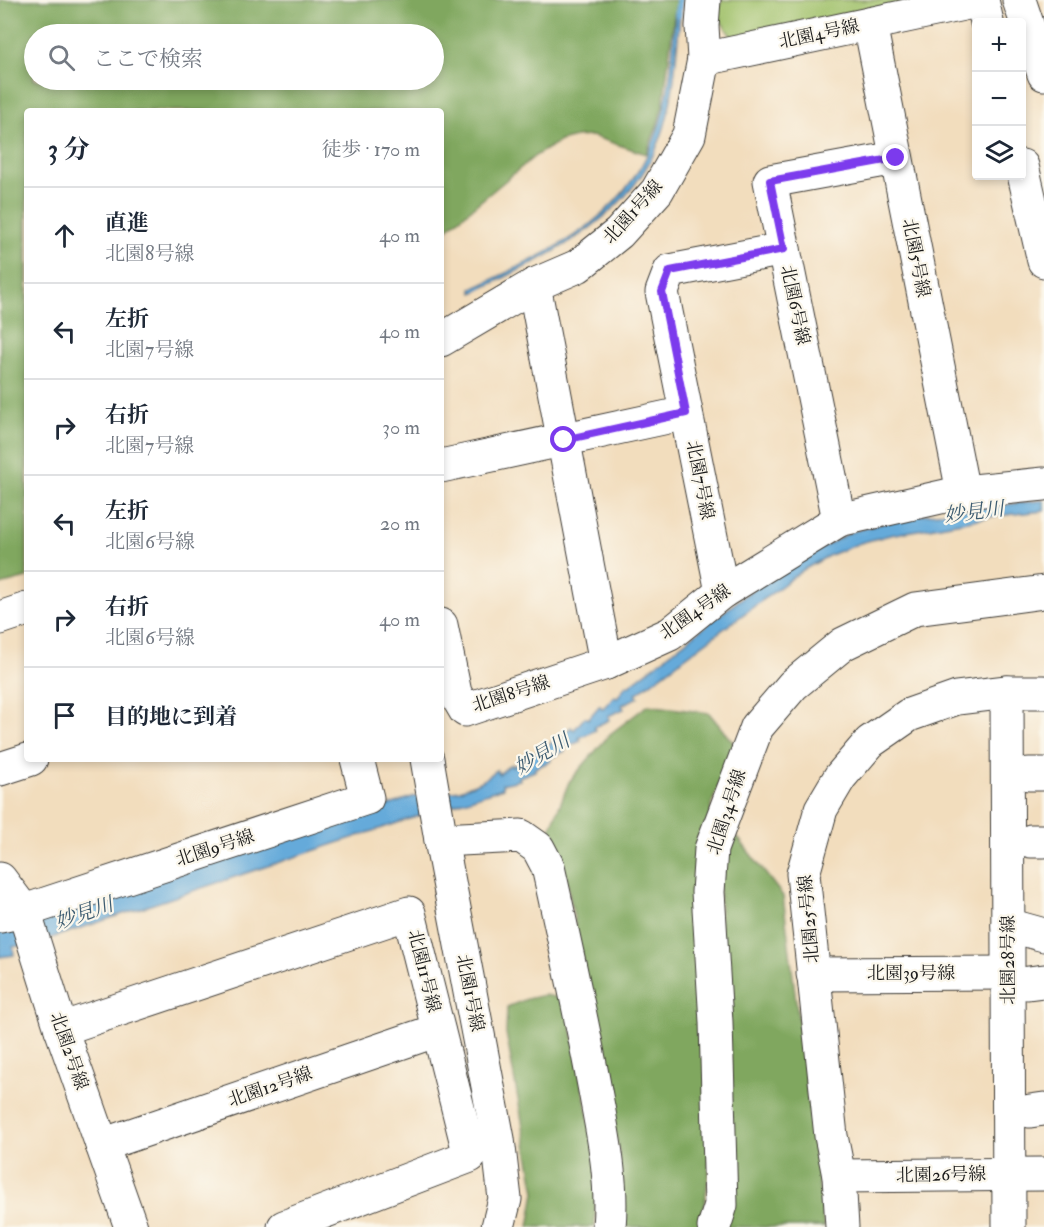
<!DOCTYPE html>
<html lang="ja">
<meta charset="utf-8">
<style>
:root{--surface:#fff;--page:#f2f2f3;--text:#1f2937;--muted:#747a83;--line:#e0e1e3}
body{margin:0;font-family:"IM FELL Double Pica","Noto Serif JP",serif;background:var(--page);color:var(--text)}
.controls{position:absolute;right:18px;top:18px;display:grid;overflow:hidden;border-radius:6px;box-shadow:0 3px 9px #0003}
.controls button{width:54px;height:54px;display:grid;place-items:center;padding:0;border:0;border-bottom:2px solid var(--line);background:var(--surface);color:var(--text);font:30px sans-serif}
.stop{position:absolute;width:18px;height:18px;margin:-14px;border:4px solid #7c3aed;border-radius:50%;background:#fff}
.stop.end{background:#7c3aed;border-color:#fff;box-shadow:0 2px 6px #0008}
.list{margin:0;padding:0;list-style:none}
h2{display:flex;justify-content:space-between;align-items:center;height:78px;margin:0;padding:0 24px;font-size:26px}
h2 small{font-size:20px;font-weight:400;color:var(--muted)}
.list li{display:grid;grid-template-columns:39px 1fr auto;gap:18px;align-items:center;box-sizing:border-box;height:96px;padding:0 24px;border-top:2px solid var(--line)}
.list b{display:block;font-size:22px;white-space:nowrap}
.list p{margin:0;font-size:20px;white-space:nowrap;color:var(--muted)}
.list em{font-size:20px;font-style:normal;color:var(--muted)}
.icon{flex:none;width:33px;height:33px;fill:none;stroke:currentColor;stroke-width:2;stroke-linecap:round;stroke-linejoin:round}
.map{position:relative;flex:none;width:1044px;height:1227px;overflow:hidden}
.search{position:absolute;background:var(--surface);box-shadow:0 3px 9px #0003;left:24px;top:24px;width:420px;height:66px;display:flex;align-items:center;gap:15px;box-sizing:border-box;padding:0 21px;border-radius:33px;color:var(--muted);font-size:22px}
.panel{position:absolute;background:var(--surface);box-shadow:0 3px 9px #0003;left:24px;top:108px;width:420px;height:654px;border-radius:6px}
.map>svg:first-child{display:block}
.green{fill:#a0c16a;stroke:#5e6e43;stroke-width:1.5}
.forest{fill:#80a75e;stroke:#4e623d;stroke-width:1.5;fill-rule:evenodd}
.water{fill:#65aada;stroke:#40637b;stroke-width:1.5}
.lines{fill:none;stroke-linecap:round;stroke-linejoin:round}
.stream{stroke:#65aada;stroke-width:7}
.minor-casing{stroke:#3c3934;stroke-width:35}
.minor{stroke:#fff;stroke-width:33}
.route{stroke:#7c3aed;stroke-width:8}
.labels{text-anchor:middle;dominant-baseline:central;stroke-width:4.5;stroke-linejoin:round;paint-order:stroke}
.street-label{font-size:18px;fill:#1c1c1c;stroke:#fbf7ec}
.water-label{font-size:20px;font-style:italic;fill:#3d5c71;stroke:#fbf7ec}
</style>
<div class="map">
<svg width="1044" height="1227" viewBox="0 0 1044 1227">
<rect width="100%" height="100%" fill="#fbf7ec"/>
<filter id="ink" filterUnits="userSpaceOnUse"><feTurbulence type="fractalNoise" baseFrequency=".0167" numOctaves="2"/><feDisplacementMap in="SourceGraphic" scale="12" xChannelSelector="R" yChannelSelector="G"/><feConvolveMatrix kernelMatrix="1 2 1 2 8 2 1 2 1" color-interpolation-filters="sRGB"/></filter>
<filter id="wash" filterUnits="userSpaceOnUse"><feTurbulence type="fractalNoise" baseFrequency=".008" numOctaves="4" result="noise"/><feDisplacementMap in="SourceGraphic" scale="24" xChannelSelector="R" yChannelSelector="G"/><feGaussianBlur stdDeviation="1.35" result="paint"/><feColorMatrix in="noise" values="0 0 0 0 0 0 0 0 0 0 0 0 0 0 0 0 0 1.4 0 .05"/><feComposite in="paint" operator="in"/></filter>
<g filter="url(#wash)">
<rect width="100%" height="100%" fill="#f2ddbd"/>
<!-- green -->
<polygon class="green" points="721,0 923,0 735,42 718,17"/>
<!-- forest -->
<g class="forest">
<path d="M0,0h676l-13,105 -6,21 -11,28 -54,-18 -16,1 -16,4 -25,15 -94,78v-123h-414v467l-27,7zM434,34v46h-400v-46z"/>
<polygon points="648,705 709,713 736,746 711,805 709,1174 701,1227 620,1227 619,1152 561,851 550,830 569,782 610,734"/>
<polygon points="727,836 738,838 783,896 824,1227 725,1227 719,868"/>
<polygon points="544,995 566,999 596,1157 595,1227 529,1227 535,1192 506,1033 507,1007 527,999"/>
</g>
<!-- water -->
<g class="water">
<path d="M678,8l2,7c-4,39 -5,84 -19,122 -31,84 -113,119 -188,156l-1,-4c83,-39 159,-71 188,-166 11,-35 13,-73 15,-109z"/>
<polygon points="1044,500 1044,511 995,516 890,535 860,543 830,555 803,570 636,694 638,697 622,705 624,709 608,716 609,720 594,727 596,730 579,738 581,741 564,748 565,751 550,758 551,761 535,768 535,771 519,777 520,780 502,784 503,788 45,940 13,947 14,955 0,957 0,926 5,923 8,932 115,894 380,809 376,794 381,793 385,807 412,797 460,790 482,781 497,770 499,774 511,764 512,767 529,755 531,757 543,746 545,749 557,737 559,739 571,727 574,730 585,717 588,719 600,705 602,709 615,696 617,698 626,685 628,686 769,577 851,532 911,516"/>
</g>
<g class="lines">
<!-- stream -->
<polyline class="stream" points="678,15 679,0"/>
</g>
</g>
<g filter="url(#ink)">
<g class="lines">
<defs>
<g id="minor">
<polyline points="1019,0 1044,74"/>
<polyline points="870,24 963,492"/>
<polyline points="704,59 982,0 987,22"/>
<polyline points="1022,166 1044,261"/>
<polyline points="534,285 606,663 670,634 722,592 839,520 963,492 1044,484"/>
<polyline points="441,340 534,285 578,266 619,233 657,191 689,135 704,59 702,26 704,0"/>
<polyline points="441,466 686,413"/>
<polyline points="839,520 770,181 896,158"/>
<polyline points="722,592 662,292 670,271 784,249"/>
<polyline points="0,618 27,609"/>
<polyline points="441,625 455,693 465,710 606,663"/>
<polyline points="1007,692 1009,1227"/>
<polyline points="427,759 441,840 498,1139 505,1199 498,1227"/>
<polyline points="0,769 31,759"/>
<polyline points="1029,774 1044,774"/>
<path d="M441,840l80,-4 17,12 10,19c17,76 34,152 48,229 8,43 17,87 13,131"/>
<polyline points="1031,841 1044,841"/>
<polyline points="0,879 24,911 61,1029 131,1227"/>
<polyline points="0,916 24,911 367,798 357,759"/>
<polyline points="1008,925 1044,935"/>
<polyline points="813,974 1008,973"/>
<polyline points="1028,983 1044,981"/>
<polyline points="61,1029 409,913 470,1156 284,1227"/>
<polyline points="1030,1111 1044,1109"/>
<polyline points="102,1145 438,1030"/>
<polyline points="839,1176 1044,1174"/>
<polyline points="714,1227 721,1205 716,1022 708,892 711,849 757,727 793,685 843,644 915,609 1044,592"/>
<polyline points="842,1227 839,1176 831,1136 803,874 821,809 840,777 870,742 909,715 957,698 1007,692 1044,692"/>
</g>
</defs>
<!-- minor casing -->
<use href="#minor" class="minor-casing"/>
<!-- minor -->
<use href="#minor" class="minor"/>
</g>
</g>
<g class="lines" filter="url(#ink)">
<!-- route -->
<polyline class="route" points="564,440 686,413 662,292 670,271 784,249 770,181 896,158"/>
</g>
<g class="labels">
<!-- street labels -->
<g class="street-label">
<text transform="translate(819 34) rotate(-12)">北園4号線</text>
<text transform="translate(633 212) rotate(-48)">北園1号線</text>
<text transform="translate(916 258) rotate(79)">北園5号線</text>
<text transform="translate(795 305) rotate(78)">北園6号線</text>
<text transform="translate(700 480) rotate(79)">北園7号線</text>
<text transform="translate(695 612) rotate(-35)">北園4号線</text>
<text transform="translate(511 694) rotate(-18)">北園8号線</text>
<text transform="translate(727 812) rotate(-72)">北園34号線</text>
<text transform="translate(215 848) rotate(-18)">北園9号線</text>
<text transform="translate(809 919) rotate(-95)">北園25号線</text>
<text transform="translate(1008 960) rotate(-90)">北園28号線</text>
<text transform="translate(424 971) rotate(76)">北園11号線</text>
<text x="911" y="973">北園39号線</text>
<text transform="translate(470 993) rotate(79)">北園1号線</text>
<text transform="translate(69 1051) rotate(71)">北園2号線</text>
<text transform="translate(270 1087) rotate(-19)">北園12号線</text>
<text transform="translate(941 1175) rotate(-1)">北園26号線</text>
</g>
<!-- water labels -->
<g class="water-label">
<text transform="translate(974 512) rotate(-7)">妙見川</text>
<text transform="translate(542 754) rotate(-31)">妙見川</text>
<text transform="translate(84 913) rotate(-19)">妙見川</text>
</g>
</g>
</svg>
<div class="controls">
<button>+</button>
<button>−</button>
<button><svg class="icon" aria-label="layers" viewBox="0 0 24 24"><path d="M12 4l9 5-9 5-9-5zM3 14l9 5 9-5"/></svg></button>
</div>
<div class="stop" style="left:564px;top:440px"></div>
<div class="stop end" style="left:896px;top:158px"></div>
<div class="search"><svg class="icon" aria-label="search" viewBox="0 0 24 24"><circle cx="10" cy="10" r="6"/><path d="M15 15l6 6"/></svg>ここで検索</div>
<section class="panel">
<h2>3 分<small>徒歩 · 170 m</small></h2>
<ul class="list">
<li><svg class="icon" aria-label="ahead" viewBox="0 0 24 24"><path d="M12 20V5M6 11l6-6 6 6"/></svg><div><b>直進</b><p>北園8号線</p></div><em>40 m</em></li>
<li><svg class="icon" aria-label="left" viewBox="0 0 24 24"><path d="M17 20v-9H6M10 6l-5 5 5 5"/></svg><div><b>左折</b><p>北園7号線</p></div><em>40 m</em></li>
<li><svg class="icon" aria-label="right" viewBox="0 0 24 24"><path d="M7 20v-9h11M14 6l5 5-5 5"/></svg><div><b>右折</b><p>北園7号線</p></div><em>30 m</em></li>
<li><svg class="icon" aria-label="left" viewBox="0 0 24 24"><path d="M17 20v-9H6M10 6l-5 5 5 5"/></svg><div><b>左折</b><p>北園6号線</p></div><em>20 m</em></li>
<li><svg class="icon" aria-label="right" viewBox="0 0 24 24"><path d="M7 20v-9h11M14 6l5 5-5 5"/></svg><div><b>右折</b><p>北園6号線</p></div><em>40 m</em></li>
<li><svg class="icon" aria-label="arrive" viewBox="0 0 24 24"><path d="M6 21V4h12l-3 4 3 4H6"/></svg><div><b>目的地に到着</b></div></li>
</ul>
</section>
</div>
